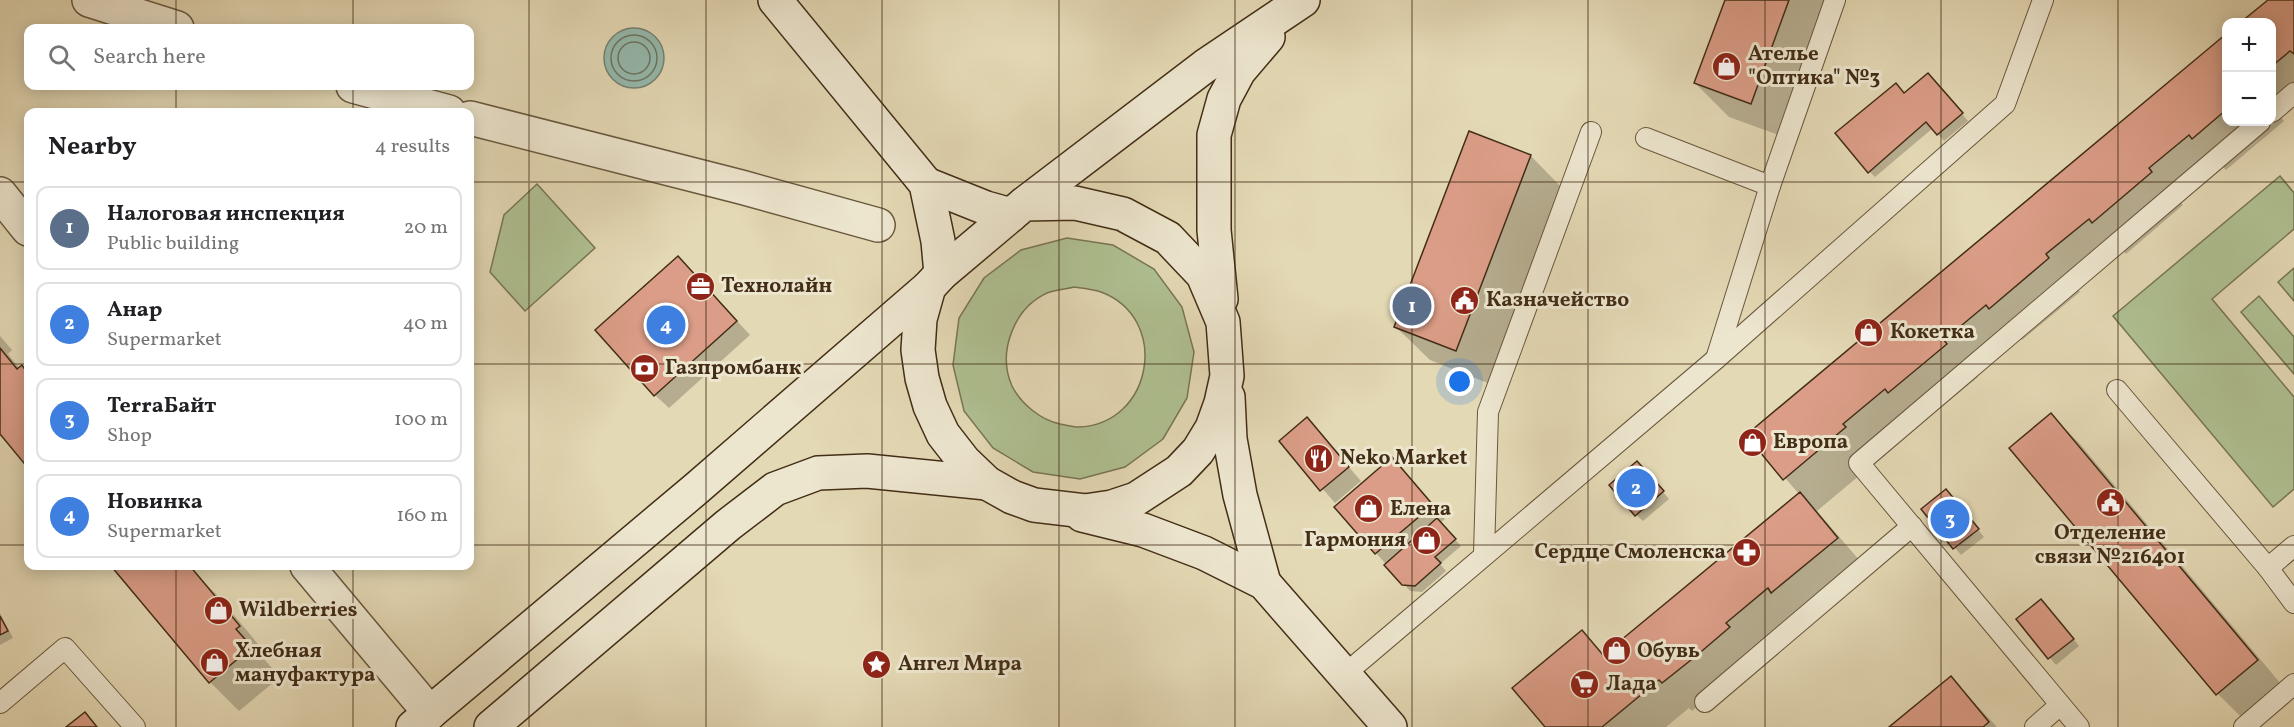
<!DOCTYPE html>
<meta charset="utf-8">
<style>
:root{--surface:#fff;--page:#f2f2f2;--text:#202124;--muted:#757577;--line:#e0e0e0;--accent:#8f2418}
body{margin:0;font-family:Vollkorn,serif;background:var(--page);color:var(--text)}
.controls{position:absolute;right:18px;top:18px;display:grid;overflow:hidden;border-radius:12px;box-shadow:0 3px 15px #0003}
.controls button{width:54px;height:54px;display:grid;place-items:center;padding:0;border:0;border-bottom:2px solid var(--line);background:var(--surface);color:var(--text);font:30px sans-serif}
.you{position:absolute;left:1460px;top:382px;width:21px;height:21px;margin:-15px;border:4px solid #fff;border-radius:50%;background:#1a73e8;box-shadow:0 0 0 9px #1a73e833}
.badge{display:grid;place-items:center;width:39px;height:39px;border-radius:50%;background:var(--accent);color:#fff;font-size:20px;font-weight:700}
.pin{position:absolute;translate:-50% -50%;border:3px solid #fff;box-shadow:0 2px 6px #0006}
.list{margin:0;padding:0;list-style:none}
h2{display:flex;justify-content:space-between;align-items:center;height:78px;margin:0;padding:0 24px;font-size:26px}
h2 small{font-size:20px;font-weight:400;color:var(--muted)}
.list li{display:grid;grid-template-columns:39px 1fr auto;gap:18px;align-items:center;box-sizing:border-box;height:84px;margin:0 12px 12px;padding:0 12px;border:2px solid var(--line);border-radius:12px}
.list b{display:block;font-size:22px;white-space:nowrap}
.list p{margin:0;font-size:20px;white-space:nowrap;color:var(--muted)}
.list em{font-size:20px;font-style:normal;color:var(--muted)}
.icon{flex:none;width:33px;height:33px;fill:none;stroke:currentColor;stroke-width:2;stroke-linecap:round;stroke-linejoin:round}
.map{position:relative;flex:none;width:2294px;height:727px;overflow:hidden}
.search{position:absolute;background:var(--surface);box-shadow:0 3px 15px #0003;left:24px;top:24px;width:450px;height:66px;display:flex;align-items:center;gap:15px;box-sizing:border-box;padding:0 21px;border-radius:12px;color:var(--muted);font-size:22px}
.panel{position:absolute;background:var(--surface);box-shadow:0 3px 15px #0003;left:24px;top:108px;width:450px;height:462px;border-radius:12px}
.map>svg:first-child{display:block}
.green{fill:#afc091;stroke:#787654;stroke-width:1.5;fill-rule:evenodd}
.water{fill:#95baaf;stroke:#748272;stroke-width:1.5}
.shadow{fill:#0003}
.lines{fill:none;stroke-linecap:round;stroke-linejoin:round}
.shore{stroke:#6c7462;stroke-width:1.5}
.building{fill:#db9d87;stroke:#422d16;stroke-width:1.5}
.lane-casing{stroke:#6a583e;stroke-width:22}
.street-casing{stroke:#6a583e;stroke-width:36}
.secondary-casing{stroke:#422d16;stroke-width:36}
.lane{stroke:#ede6cf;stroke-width:20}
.street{stroke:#ede6cf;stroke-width:33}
.secondary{stroke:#ede6cf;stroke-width:33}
.grid{fill:none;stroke:#422d16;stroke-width:1.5;stroke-opacity:0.55}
.labels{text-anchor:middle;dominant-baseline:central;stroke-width:6;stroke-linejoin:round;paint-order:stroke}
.poi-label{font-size:21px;font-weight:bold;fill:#422d16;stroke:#ede6cf;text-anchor:start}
</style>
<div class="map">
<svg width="2294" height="727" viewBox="0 0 2294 727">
<rect width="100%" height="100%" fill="#e4d9b5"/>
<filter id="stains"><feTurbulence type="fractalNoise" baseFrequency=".00333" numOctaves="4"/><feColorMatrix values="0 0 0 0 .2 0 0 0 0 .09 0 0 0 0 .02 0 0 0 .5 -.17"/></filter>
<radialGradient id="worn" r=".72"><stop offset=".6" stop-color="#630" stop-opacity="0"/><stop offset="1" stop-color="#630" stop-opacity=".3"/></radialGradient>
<!-- green -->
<g class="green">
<polygon points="2280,176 2294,193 2294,229 2212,299 2294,397 2294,489 2273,507 2113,316"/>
<polygon points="537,184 595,248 525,311 490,272 504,215"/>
<path d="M1067,238l46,7 41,24 28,38 12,45 -7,46 -24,41 -38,28 -45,12 -47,-7 -40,-24 -29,-37 -11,-46 6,-47 25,-40 37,-28zM1074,287c8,1 19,2 27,5 70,26 52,133 -23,135 -5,0 -12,-2 -18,-3 -19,-4 -39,-20 -48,-38 -15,-34 2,-78 35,-93 8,-3 19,-4 27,-6z"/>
<polygon points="2294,268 2294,301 2278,282"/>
<polygon points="2259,296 2294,337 2294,374 2241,312"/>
</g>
<!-- water -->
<circle class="water" cx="634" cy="58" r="30"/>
<!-- shadow -->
<g class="shadow">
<polygon points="1726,0 1835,0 1784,137 1729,117 1695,83"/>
<polygon points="2270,0 2294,0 2294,106 2281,117 2284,121 2226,170 2222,166 2180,201 2183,205 2126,254 2122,250 2077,288 2080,292 2022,340 2019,337 1975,373 1978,377 1921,424 1918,421 1874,457 1878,460 1817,511 1866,568 1692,711 1689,708 1666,727 1547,727 1582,632 1605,655 1799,494 1748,435 2226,36 2226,122 2272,122 2272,22 2243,22"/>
<polygon points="1935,81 1968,121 1944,141 1933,128 1875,177 1869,171 1905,94"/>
<polygon points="1470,133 1531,156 1564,190 1490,384 1430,360 1396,327"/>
<polygon points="691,271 750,335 669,408 655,395"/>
<polygon points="0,336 12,350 8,354 20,369 22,367 28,374 28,465 0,431"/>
<polygon points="2051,415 2080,444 2286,690 2247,723 2218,694 2011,448"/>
<polygon points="1307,419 1361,481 1335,503 1281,441"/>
<polygon points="1392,459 1445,519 1440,523 1461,546 1440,564 1446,571 1422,592 1410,591 1376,553"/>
<polygon points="1644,469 1669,499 1643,521 1636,515"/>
<polygon points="1953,498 1984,537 1961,555 1923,509"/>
<polygon points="112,566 185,566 188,569 190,568 219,597 268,656 264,659 280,677 239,711 210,682"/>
<polygon points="2048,608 2079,646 2056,665 2018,619"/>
<polygon points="0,613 13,638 0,645"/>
<polygon points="1951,678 1997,727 1891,727"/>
</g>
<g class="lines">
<!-- shore -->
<g class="shore">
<circle cx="634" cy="58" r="23"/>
<circle cx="634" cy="58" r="16"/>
</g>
</g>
<!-- building -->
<g class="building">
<polygon points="1725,0 1789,0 1751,104 1694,83"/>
<polygon points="2268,0 2294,0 2294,54 2290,51 2272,66 2272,22 2241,22"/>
<polygon points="2226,34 2226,110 2192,139 2189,135 2149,168 2152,172 2092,223 2089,219 2046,254 2049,258 1989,309 1986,305 1944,340 1947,344 1888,393 1885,389 1843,424 1846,427 1783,480 1746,435"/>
<polygon points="1928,73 1963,113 1937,135 1926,122 1868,173 1835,133 1896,83 1904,93"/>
<polygon points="1469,131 1531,155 1456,351 1394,327"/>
<polygon points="678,256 737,321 654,396 595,330"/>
<polygon points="0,348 17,369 22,365 28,374 28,468 0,434"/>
<polygon points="2051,413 2258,660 2216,695 2009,448"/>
<polygon points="1307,417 1349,467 1320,491 1279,441"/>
<polygon points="1392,457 1433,505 1375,554 1334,507"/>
<polygon points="1637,461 1664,491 1635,516 1609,485"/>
<polygon points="1946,489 1979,529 1953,549 1921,509"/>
<polygon points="1800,492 1838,538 1771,593 1768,588 1726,623 1730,627 1696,656 1662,683 1659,680 1602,727 1545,727 1512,688 1582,630 1603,655"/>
<polygon points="1437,518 1456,539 1435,557 1441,563 1415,586 1402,585 1384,565"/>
<polygon points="111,566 182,566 186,569 190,566 240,626 236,629 252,647 209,683"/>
<polygon points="2041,599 2074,639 2048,659 2016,619"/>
<polygon points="0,616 8,631 0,635"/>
<polygon points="1951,676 1989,722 1983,727 1889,727"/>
<polygon points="85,712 97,727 66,727"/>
</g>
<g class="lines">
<defs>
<g id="lane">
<polyline points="2272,112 2294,93"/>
<polyline points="1646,138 1770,186"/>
<polyline points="1716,359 1770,186 1835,0"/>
<polyline points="2117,390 2268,568 2294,603"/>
<polyline points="1484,554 1488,412 1591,132"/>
<polyline points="2268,568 2294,546"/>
<polyline points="1345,674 1716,359 2005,104 2043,0"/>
<polyline points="1705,702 1912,526"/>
<polyline points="0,703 65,648 135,727"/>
<polyline points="2035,727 2060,705"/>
<polyline points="2079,727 1859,463 2260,122"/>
<polyline points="2244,727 2294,684"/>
</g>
<g id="street">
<polyline points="89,0 177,28"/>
<polyline points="353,86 449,112"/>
<polyline points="470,118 741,187 878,225"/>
<polyline points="0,194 28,229"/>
<polyline points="307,566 430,713"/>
</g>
<g id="secondary">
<polyline points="775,0 926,184 938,241 941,274"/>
<polyline points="926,184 986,208 1011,215"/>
<polygon points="1075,203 1123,214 1168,238 1203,275 1223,322 1227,376 1221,403 1212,428 1198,451 1179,471 1136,499 1112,507 1085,511 1034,505 1012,497 987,483 964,461 943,434 930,406 922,378 918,350 920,319 929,287 941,274 1024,204"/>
<polyline points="1024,204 1205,66 1303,0"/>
<polyline points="1221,299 1214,230 1214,135 1224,99 1239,71 1268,37"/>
<polyline points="1228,397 1230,439 1240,495 1264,583"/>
<polyline points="1082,515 1143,530 1204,553 1264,583 1390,727"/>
<polyline points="413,727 697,488 929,287"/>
<polyline points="491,727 728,525 775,489 818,473 867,471 987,483"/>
</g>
</defs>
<!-- lane casing -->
<use href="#lane" class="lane-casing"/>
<!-- street casing -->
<use href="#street" class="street-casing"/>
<!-- secondary casing -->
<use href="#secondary" class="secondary-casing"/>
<!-- lane -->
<use href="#lane" class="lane"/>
<!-- street -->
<use href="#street" class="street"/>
<!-- secondary -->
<use href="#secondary" class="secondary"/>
</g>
<!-- grid -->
<path class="grid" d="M176,0v28M353,0v28M529,0v727M706,0v727M882,0v727M1059,0v727M1235,0v727M1412,0v727M1588,0v727M1765,0v727M1941,0v727M2118,0v727M176,86v26M353,86v26M0,182h28M470,182h1824M0,364h28M470,364h1824M0,545h28M470,545h1824M176,566v161M353,566v161"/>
<!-- icons -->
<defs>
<symbol id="shop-disc" viewBox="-11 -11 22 22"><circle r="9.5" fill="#8f2418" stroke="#ede6cf"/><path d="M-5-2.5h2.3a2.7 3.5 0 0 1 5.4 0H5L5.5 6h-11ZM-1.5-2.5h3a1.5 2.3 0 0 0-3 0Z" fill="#fff"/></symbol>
<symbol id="office-disc" viewBox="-11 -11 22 22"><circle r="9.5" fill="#8f2418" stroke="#ede6cf"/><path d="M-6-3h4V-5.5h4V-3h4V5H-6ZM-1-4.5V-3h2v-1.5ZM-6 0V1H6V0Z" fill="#fff"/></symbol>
<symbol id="civic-disc" viewBox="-11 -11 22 22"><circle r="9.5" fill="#8f2418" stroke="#ede6cf"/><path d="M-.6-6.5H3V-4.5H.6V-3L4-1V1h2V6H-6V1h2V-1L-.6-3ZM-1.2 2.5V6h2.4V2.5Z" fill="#fff"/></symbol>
<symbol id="bank-disc" viewBox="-11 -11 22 22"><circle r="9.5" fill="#8f2418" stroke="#ede6cf"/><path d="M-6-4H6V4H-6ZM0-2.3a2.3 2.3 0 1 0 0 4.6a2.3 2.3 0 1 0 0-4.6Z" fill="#fff"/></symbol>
<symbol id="restaurant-disc" viewBox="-11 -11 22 22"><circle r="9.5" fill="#8f2418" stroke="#ede6cf"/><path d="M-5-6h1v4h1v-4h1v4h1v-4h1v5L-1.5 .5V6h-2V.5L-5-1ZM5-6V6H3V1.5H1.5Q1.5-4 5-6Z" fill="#fff"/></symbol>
<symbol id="pharmacy-disc" viewBox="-11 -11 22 22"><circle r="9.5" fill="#8f2418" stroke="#ede6cf"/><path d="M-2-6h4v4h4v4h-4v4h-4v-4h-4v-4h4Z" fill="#fff"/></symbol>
<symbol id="sight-disc" viewBox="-11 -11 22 22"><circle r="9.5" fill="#8f2418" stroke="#ede6cf"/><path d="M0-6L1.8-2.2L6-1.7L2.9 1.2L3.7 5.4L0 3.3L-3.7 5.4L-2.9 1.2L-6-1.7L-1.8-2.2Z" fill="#fff"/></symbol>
<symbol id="supermarket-disc" viewBox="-11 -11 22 22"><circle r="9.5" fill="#8f2418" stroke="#ede6cf"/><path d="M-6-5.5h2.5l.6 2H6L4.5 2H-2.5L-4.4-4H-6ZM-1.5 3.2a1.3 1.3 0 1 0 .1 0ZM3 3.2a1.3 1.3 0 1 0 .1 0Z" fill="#fff"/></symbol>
</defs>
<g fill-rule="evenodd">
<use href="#shop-disc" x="1710" y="50" width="33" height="33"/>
<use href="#office-disc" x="684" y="270" width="33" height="33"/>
<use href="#civic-disc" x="1448" y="284" width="33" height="33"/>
<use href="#shop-disc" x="1852" y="316" width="33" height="33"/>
<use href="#bank-disc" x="628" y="352" width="33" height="33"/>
<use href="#shop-disc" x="1736" y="426" width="33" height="33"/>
<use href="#restaurant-disc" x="1302" y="442" width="33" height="33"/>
<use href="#civic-disc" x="2094" y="486" width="33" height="33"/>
<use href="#shop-disc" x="1352" y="492" width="33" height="33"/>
<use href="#shop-disc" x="1410" y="524" width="33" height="33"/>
<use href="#pharmacy-disc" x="1730" y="536" width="33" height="33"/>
<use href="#shop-disc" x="202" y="594" width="33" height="33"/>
<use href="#shop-disc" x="1600" y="634" width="33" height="33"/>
<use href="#shop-disc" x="198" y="646" width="33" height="33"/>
<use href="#sight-disc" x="860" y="648" width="33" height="33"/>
<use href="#supermarket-disc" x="1568" y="668" width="33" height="33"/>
</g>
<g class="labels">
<!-- poi labels -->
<g class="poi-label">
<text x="1748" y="54">Ателье<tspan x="1748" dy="24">"Оптика" №3</tspan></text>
<text x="721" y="286">Технолайн</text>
<text x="1486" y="300">Казначейство</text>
<text x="1890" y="332">Кокетка</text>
<text x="665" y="368">Газпромбанк</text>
<text x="1773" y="442">Европа</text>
<text x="1340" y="458">Neko Market</text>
<text x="1390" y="509">Елена</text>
<text x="2110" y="533" text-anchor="middle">Отделение<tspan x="2110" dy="24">связи №216401</tspan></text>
<text x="1406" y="540" text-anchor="end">Гармония</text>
<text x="1726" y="552" text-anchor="end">Сердце Смоленска</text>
<text x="239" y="610">Wildberries</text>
<text x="235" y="651">Хлебная<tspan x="235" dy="24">мануфактура</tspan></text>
<text x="1637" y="651">Обувь</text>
<text x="898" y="664">Ангел Мира</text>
<text x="1606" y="684">Лада</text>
</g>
</g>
<rect width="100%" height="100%" filter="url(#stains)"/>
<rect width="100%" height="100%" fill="url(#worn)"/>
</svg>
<div class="controls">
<button>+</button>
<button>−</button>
</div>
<div class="you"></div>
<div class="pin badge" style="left:1412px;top:306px;background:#5c6f8a">1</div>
<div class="pin badge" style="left:1636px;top:488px;background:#3f7fe0">2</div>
<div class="pin badge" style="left:1950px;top:519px;background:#3f7fe0">3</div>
<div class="pin badge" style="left:666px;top:325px;background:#3f7fe0">4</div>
<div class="search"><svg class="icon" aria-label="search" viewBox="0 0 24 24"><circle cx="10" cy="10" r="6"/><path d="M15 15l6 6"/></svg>Search here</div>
<section class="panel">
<h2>Nearby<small>4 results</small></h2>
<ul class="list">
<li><span class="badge" style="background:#5c6f8a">1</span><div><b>Налоговая инспекция</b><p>Public building</p></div><em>20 m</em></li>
<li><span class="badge" style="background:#3f7fe0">2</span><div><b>Анар</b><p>Supermarket</p></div><em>40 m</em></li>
<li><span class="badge" style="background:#3f7fe0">3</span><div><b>TerraБайт</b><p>Shop</p></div><em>100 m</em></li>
<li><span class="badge" style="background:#3f7fe0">4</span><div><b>Новинка</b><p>Supermarket</p></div><em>160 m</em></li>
</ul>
</section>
</div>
